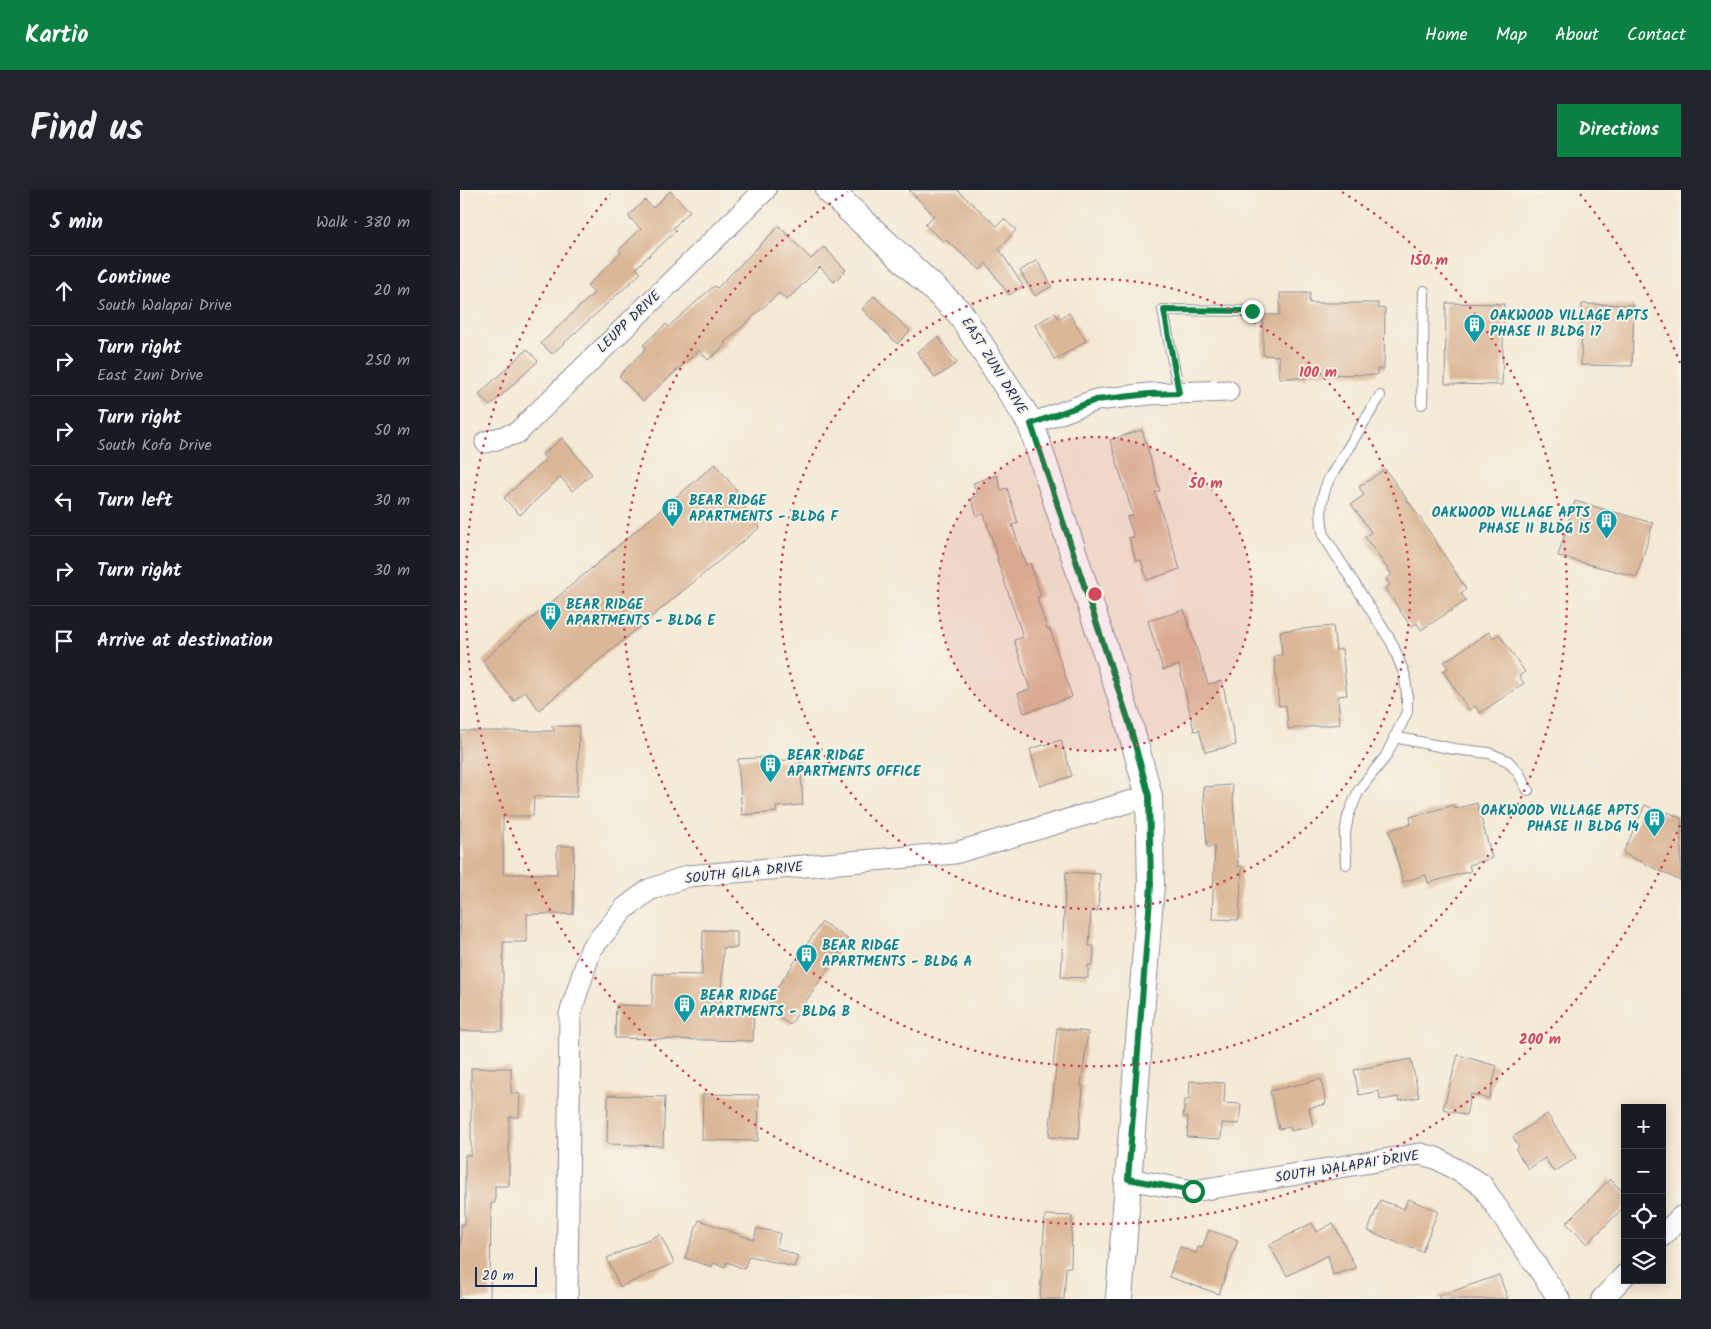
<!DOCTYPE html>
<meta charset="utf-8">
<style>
:root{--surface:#171b24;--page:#20242c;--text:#f1f3f6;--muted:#9ea1a6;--line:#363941;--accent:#0b8043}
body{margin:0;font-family:Kalam,sans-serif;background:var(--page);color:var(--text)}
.controls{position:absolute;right:15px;bottom:15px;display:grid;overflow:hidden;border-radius:0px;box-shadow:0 2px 12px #0003}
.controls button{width:45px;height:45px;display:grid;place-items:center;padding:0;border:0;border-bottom:1px solid var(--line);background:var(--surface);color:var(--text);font:25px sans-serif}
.scale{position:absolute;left:15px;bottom:12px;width:62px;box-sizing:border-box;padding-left:5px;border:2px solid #1b2f5e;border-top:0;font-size:14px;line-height:18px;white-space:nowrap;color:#1b2f5e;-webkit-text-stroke:4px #f7f3e8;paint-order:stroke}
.stop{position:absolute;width:15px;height:15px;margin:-11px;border:4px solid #0b8043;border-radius:50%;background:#fff}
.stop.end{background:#0b8043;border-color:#fff;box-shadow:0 1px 5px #0008}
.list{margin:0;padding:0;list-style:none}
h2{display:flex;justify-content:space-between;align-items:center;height:65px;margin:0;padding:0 20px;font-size:21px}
h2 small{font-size:16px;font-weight:400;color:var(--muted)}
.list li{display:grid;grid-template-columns:32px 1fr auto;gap:15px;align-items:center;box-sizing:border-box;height:70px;padding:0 20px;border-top:1px solid var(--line)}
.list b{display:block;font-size:19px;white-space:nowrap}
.list p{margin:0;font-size:16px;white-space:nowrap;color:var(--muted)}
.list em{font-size:16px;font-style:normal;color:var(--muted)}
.icon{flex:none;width:28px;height:28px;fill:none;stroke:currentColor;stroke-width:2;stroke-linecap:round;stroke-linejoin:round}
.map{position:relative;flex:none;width:1221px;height:1109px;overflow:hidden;border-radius:0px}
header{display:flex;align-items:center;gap:30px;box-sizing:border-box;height:70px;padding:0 25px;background:var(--accent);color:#fff}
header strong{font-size:24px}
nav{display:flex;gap:28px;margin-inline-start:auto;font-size:18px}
.intro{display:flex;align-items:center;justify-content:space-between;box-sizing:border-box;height:120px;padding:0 30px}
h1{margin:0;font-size:35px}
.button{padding:12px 22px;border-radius:0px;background:var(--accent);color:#fff;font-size:18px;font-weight:700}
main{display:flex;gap:30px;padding:0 30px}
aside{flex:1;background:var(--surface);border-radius:0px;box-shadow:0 2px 12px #0003}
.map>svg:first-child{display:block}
.building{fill:#dcb797}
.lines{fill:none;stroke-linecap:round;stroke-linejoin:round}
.service-casing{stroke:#888c99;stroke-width:12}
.minor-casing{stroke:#888c99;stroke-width:23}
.tertiary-casing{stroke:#888c99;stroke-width:28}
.service{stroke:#fff;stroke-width:10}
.minor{stroke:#fff;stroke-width:21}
.tertiary{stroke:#fff;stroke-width:26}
.route{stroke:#0b8043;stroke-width:6}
.ring{fill:none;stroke:#d1495b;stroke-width:2.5;stroke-dasharray:2.5 5}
.labels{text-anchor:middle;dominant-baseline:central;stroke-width:4;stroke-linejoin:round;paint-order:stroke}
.culture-label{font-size:14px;font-weight:bold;fill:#0d838f;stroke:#f7f3e8;text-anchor:start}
.street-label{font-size:14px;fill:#1b2f5e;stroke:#f7f3e8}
.centre{fill:#d1495b;stroke:#f7f3e8;stroke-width:2.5}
.ring-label{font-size:15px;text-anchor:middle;font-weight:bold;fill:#d1495b;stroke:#f7f3e8;stroke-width:4;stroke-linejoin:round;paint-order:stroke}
</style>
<header>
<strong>Kartio</strong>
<nav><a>Home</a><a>Map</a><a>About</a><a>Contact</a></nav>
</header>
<div class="intro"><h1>Find us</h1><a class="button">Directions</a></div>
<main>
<aside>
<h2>5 min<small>Walk · 380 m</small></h2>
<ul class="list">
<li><svg class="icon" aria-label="ahead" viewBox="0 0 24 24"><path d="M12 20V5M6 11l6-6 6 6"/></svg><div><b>Continue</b><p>South Walapai Drive</p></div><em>20 m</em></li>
<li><svg class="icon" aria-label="right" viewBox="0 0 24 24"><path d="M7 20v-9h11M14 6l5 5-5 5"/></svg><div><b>Turn right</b><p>East Zuni Drive</p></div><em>250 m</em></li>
<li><svg class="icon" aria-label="right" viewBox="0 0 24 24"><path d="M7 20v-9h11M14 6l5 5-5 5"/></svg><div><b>Turn right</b><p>South Kofa Drive</p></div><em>50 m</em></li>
<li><svg class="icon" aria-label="left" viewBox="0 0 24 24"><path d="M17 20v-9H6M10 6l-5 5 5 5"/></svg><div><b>Turn left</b></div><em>30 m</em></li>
<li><svg class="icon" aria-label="right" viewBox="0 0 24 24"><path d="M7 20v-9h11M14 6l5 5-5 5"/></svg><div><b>Turn right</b></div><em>30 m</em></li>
<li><svg class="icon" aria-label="arrive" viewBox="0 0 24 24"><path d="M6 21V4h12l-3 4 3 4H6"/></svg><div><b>Arrive at destination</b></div></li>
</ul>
</aside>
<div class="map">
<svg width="1221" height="1109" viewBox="0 0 1221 1109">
<rect width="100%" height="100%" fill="#f7f3e8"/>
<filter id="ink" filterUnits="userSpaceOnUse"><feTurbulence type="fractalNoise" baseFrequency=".02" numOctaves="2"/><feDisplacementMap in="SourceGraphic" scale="10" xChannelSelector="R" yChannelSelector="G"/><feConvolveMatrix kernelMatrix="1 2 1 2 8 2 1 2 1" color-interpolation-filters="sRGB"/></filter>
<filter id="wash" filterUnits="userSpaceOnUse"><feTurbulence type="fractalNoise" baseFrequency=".0096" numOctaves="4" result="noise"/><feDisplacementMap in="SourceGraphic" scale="20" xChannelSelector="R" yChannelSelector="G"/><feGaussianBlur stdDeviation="1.12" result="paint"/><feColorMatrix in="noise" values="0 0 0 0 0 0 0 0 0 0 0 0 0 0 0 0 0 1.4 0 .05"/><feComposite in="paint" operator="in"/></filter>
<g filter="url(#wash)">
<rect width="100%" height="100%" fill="#f4e9d4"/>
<g id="blocks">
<!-- building -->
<g class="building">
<polygon points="449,0 497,0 537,36 544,29 556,40 539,59 563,96 549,105 526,73 520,80 486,50 484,52 465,35 474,25"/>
<polygon points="210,1 230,21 213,38 216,41 176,78 181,83 92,164 81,153 134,103 127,96 161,63 159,60 181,39 168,26 185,10 193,18"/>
<polygon points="319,36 351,69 364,57 386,80 374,92 360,77 327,110 319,103 264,153 266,155 248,170 239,160 183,211 159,186 186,158 183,155 206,134 208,137 254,96 257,98"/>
<polygon points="577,70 592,96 575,106 560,81"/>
<polygon points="820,103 850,103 849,113 918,113 918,119 925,118 924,179 917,179 917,185 848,184 847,188 819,188 819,166 803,165 803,125 820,125"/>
<polygon points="414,106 450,141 437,154 402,119"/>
<polygon points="986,113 1044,114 1042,195 985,194"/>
<polygon points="1122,114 1174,115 1172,176 1121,175"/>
<polygon points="595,123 599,129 609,123 626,151 595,170 575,135"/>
<polygon points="478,147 497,173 475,188 457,162"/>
<polygon points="67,159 78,171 30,216 19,204"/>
<polygon points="682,240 700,301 695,302 720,379 687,390 681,370 676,371 669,348 674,347 667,327 673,325 650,250"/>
<polygon points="102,248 132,284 112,301 101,287 60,325 44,308 86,269 82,265"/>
<polygon points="255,274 288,314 284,317 300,337 79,520 65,501 54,511 22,471"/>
<polygon points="925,279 965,335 1006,399 1001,403 1006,411 961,440 957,433 951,437 925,398 930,395 926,389 932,385 905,347 911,342 891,314 904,305 899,297"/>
<polygon points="537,285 541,300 547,298 558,333 552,335 566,375 570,373 581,406 577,408 587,439 590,439 612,507 564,523 558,503 570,500 554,450 563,447 537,369 538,369 524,324 517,326 511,308 518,306 513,293"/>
<polygon points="1115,311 1193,333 1177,387 1098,366"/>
<polygon points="724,420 748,494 762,491 776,555 745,562 739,540 734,541 719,475 703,480 688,431"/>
<polygon points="873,436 876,460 882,459 887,505 878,506 880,534 828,539 826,515 819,516 814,466 822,465 820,441"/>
<polygon points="1029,442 1033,448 1039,444 1065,482 1059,486 1064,493 1020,523 1015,516 1009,520 983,481 988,478 984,472"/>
<polygon points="91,536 119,536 117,607 74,606 73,626 43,626 43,684 97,684 97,656 114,656 113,724 67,724 67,752 43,752 43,841 0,841 0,541 95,541"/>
<polygon points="601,550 612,586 580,596 570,559"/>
<polygon points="312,567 313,571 340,569 343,615 316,617 317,622 282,625 278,569"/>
<polygon points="772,595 778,676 782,676 779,730 752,729 755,657 747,657 743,597"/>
<polygon points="1017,613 1032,668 1009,675 1011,681 968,693 966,685 943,692 929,640 951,634 950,627 994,615 995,619"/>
<polygon points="1185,615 1206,626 1208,622 1221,628 1221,691 1163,663"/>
<polygon points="606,682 640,684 638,721 631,721 629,756 634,756 633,775 628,775 628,788 601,787"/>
<polygon points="362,732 388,749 330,835 304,817"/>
<polygon points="243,740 277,741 277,758 263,758 261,818 294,818 293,851 155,848 156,815 192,816 193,784 242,785"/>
<polygon points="597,838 628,842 621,896 623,896 619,949 589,947 596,877 593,876"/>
<polygon points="998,865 1037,876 1029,909 1011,904 1006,925 983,919"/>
<polygon points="951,869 959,907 939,911 938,907 920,910 919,901 899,905 894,880"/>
<polygon points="11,878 51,878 51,903 60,904 59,927 49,927 49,996 35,996 35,1013 31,1013 30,1109 0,1109 1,1034 5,1034 5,965 11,965"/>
<polygon points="861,889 866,914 849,918 853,936 831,941 830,937 819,939 810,901"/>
<polygon points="730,891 765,893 764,913 781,914 779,934 762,933 761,949 727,947 728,927 723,927 725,910 729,910"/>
<polygon points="243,904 299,905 298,951 242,950"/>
<polygon points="148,905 205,907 203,956 147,954"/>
<polygon points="1087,924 1116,968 1094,982 1085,968 1068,979 1056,960 1059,957 1053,947"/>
<polygon points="1150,989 1165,1004 1165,1016 1127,1054 1106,1033"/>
<polygon points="948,1009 978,1021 962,1062 908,1041 920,1010 944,1019"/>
<polygon points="585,1025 612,1026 611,1077 606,1077 604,1109 580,1109"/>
<polygon points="239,1030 294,1050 297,1038 320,1043 317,1058 338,1066 334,1077 289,1066 284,1079 267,1072 265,1077 253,1073 252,1077 225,1068"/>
<polygon points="852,1033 857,1042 873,1033 896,1078 873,1085 868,1065 827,1086 809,1055"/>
<polygon points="749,1040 778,1050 759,1104 709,1087 720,1057 736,1063 738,1057 742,1058"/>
<polygon points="200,1044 214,1073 160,1097 147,1068"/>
<polygon points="1039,1085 1048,1109 979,1109 979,1106"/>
</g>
</g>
</g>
<g filter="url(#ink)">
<use href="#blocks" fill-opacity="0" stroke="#888c99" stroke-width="1"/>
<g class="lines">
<defs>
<g id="service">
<polyline points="719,203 703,120 792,121"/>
<polyline points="962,214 964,101"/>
<polyline points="934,547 994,559 1029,563 1048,571 1058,582 1068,600"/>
<path d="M886,674l-1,-30 3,-18 11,-26 27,-34 21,-44v-19l-3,-20 -12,-30 -68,-107c-5,-20 -4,-38 5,-57l51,-83"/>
</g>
<g id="minor">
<polyline points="571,234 636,210 689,204 768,201"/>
<polyline points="26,252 57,243 305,0"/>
<polyline points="668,989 733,1001 960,964 976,968 1021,994 1099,1109"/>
<polyline points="1202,1046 1221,1027"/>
<polyline points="107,1109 110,824 131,759 165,718 189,700 228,686 495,663 689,606"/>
<polyline points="1142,1109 1165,1085"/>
</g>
<polyline id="tertiary" points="369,0 500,123 571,234 668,529 689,606 691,695 659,1109"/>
</defs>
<!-- service casing -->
<use href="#service" class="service-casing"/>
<!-- minor casing -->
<use href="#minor" class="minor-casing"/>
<!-- tertiary casing -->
<use href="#tertiary" class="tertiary-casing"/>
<!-- service -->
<use href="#service" class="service"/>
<!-- minor -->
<use href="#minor" class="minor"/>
<!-- tertiary -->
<use href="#tertiary" class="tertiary"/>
</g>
</g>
<g class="lines" filter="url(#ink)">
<!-- route -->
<polyline class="route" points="733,1001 668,989 691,695 689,606 668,529 571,234 636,210 689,204 719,203 704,120 792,121"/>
</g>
<!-- distance rings -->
<circle cx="635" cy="404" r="157" fill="#d1495b" fill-opacity=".12"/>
<g class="ring">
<circle cx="635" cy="404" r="157"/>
<circle cx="635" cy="404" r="315"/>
<path d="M882 2A472 472 0 1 1 388 2"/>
<path d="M1220 635A629 629 0 1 1 150 4M1120 4A629 629 0 0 1 1220 173"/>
</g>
<!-- icons -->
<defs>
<symbol id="building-pin" viewBox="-11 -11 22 30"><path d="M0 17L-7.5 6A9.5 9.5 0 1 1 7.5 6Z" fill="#0f9aa8" stroke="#f7f3e8"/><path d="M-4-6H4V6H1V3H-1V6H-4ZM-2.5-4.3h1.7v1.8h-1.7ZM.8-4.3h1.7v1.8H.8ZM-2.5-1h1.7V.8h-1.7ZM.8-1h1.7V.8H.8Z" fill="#fff"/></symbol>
</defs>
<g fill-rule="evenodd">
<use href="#building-pin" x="1002" y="122" width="25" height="34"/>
<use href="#building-pin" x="200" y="306" width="25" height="34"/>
<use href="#building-pin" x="1134" y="318" width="25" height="34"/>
<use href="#building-pin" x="78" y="410" width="25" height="34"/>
<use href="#building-pin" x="298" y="562" width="25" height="34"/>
<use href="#building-pin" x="1182" y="616" width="25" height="34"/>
<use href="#building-pin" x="334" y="752" width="25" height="34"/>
<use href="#building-pin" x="212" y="802" width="25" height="34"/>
</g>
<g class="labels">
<!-- culture labels -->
<g class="culture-label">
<text x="1030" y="126">OAKWOOD VILLAGE APTS<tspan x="1030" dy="16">PHASE II BLDG 17</tspan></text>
<text x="229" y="311">BEAR RIDGE<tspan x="229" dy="16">APARTMENTS - BLDG F</tspan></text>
<text x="1130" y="323" text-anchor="end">OAKWOOD VILLAGE APTS<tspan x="1130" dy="16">PHASE II BLDG 15</tspan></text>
<text x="106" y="415">BEAR RIDGE<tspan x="106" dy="16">APARTMENTS - BLDG E</tspan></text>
<text x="327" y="566">BEAR RIDGE<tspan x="327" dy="16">APARTMENTS OFFICE</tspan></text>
<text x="1179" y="621" text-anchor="end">OAKWOOD VILLAGE APTS<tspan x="1179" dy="16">PHASE II BLDG 14</tspan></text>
<text x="362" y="756">BEAR RIDGE<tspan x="362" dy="16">APARTMENTS - BLDG A</tspan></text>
<text x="240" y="806">BEAR RIDGE<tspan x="240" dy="16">APARTMENTS - BLDG B</tspan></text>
</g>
<!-- street labels -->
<g class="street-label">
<text transform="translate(169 132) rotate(-44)">LEUPP DRIVE</text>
<text transform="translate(534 176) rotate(58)">EAST ZUNI DRIVE</text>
<text transform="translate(284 683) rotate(-6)">SOUTH GILA DRIVE</text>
<text transform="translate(887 977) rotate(-9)">SOUTH WALAPAI DRIVE</text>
</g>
</g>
<circle cx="635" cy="404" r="8" class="centre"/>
<g class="ring-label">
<text x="969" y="75">150 m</text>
<text x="858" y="187">100 m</text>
<text x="746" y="298">50 m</text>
<text x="1080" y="854">200 m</text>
</g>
</svg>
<div class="controls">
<button>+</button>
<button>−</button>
<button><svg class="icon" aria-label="locate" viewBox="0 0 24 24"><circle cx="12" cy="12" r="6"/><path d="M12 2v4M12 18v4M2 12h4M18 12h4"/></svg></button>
<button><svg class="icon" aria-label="layers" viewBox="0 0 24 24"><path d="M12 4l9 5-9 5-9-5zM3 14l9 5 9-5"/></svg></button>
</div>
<div class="scale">20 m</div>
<div class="stop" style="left:733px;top:1001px"></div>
<div class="stop end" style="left:792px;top:121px"></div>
</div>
</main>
